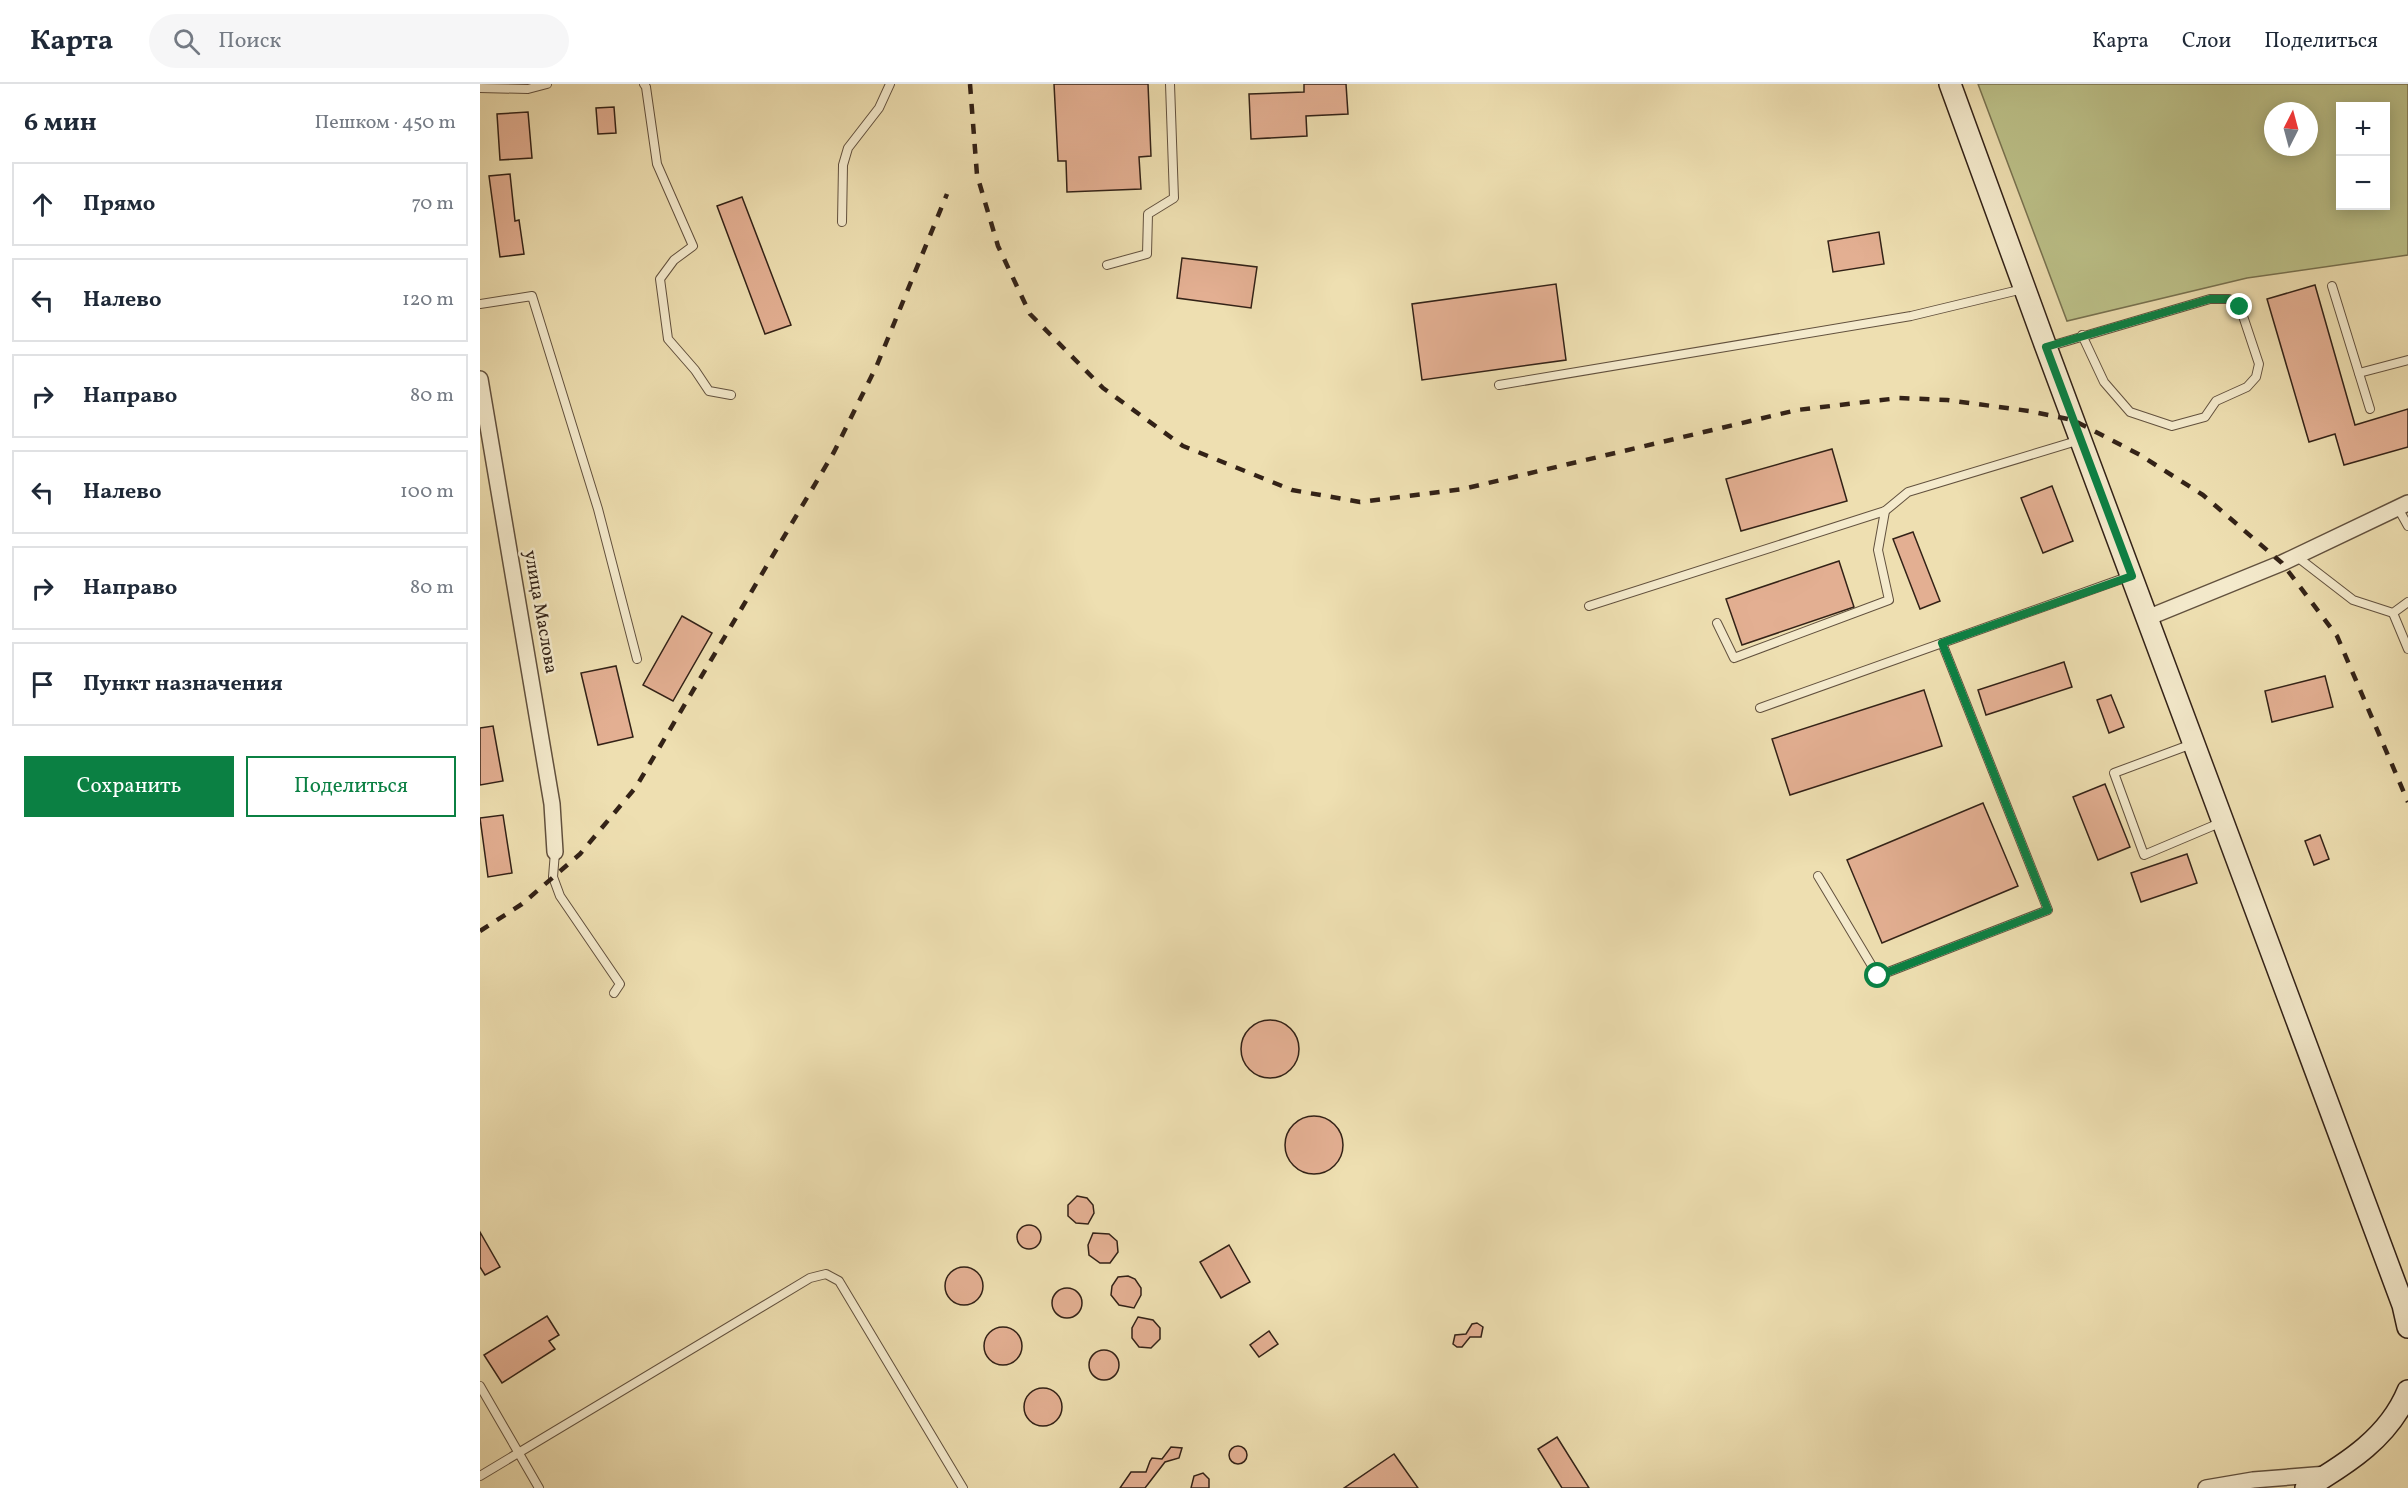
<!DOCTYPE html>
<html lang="ru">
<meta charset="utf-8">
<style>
:root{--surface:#fff;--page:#f6f6f7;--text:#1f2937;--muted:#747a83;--line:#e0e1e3;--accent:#0b8043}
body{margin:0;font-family:Vollkorn,serif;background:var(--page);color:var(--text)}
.controls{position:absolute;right:18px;top:18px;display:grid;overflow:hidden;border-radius:0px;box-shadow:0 3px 15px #0003}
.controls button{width:54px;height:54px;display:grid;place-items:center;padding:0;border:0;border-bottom:2px solid var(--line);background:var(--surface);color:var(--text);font:30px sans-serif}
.compass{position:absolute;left:1784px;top:18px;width:54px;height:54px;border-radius:50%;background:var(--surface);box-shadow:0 3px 15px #0003;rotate:6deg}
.stop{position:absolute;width:18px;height:18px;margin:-14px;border:4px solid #0b8043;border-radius:50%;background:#fff}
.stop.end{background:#0b8043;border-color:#fff;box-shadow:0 2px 6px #0008}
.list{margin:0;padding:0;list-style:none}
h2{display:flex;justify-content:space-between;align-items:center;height:78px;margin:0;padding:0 24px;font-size:26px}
h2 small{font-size:20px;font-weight:400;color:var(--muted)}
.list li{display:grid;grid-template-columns:39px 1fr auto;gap:18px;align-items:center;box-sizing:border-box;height:84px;margin:0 12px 12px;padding:0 12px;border:2px solid var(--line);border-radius:0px}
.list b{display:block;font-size:22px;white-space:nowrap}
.list em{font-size:20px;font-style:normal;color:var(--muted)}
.actions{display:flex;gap:12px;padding:18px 24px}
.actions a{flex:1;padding:14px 0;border:2px solid var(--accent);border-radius:0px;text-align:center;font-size:21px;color:var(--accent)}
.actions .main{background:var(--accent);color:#fff}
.icon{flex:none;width:33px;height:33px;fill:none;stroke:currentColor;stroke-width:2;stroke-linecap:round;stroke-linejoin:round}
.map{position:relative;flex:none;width:1928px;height:1404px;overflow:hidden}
header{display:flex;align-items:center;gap:36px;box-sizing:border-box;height:84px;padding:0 30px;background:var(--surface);border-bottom:2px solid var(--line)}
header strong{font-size:28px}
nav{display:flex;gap:33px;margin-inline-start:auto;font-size:21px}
.search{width:420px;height:54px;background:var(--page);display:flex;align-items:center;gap:15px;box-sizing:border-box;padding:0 21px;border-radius:33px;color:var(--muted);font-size:22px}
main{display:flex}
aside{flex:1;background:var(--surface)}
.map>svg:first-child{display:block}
.green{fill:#bcc189;stroke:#787250;stroke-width:1.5;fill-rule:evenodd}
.building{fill:#e3af92;stroke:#332217;stroke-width:1.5}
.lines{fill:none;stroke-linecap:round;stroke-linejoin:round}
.service-casing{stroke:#62513e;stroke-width:10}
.minor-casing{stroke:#62513e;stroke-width:18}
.secondary-casing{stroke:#332217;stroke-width:24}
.service{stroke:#f4eacc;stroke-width:8}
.minor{stroke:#f4eacc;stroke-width:15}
.secondary{stroke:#f4eacc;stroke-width:21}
.rail{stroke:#332217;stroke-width:4.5;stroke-dasharray:10 10;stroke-linecap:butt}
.route{stroke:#0b8043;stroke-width:8}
.labels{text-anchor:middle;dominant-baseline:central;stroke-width:5;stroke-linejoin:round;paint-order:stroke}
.street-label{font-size:18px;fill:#332217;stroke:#f4eacc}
</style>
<header>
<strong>Карта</strong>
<div class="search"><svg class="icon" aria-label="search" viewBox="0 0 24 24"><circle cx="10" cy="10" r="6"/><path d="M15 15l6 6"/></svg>Поиск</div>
<nav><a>Карта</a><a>Слои</a><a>Поделиться</a></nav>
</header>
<main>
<aside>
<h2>6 мин<small>Пешком · 450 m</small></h2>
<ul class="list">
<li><svg class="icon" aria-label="ahead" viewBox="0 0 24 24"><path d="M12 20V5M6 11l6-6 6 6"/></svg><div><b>Прямо</b></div><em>70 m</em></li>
<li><svg class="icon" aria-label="left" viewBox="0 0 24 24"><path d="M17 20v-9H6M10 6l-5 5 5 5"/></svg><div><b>Налево</b></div><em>120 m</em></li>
<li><svg class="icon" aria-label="right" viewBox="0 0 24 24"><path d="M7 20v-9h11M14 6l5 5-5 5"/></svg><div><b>Направо</b></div><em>80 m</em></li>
<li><svg class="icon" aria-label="left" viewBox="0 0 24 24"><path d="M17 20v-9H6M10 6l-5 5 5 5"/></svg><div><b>Налево</b></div><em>100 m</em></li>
<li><svg class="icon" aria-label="right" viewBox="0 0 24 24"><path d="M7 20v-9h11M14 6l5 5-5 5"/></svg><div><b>Направо</b></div><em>80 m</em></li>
<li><svg class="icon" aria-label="arrive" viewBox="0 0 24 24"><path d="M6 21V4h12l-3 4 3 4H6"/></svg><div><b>Пункт назначения</b></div></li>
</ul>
<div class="actions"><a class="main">Сохранить</a><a>Поделиться</a></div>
</aside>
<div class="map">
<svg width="1928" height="1404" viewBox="0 0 1928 1404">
<rect width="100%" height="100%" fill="#eedfb1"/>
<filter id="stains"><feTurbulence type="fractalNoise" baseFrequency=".00333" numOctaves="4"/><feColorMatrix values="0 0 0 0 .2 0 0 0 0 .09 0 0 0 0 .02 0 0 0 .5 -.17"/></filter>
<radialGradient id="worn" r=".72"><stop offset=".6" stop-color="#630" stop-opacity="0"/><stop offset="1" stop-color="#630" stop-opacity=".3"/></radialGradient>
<!-- green -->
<path class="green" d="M1498,0h430v171l-161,23 -180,43zM1860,22h46v100h-46zM1793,27h36v36h-36z"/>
<!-- building -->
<g class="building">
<polygon points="574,0 668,0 671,72 659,73 661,105 587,108 586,77 578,77"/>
<polygon points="824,0 866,0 868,30 826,32 827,52 771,55 769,10 824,8"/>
<polygon points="134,23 136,49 118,50 116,24"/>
<polygon points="48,28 52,74 20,76 17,30"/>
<polygon points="30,90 35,137 39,136 44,170 20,173 9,92"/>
<polygon points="262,113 311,241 285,250 237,122"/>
<polygon points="1399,148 1404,180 1353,188 1348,157"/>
<polygon points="702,174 777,183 771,224 697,214"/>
<polygon points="1076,200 1086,276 942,296 932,220"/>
<polygon points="1835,201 1875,341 1928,325 1928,363 1864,381 1855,350 1829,358 1787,215"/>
<polygon points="1352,365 1367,417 1261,447 1246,395"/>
<polygon points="1572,402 1593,457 1563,469 1541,414"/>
<polygon points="1433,448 1460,517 1440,525 1413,455"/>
<polygon points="1359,477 1374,523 1262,561 1246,515"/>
<polygon points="202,532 232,549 193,617 163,601"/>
<polygon points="1584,578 1592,603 1506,631 1498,606"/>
<polygon points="136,582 153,653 118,661 101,589"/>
<polygon points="1845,592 1853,623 1792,638 1785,607"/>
<polygon points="1444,606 1462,662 1310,711 1292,655"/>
<polygon points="1631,611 1644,643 1629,649 1617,616"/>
<polygon points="13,642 23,697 0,701 0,644"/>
<polygon points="1625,700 1650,763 1618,776 1593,713"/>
<polygon points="1503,719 1538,802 1402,859 1367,776"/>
<polygon points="23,731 32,789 8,793 0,734"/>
<polygon points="1840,751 1849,775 1834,781 1825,757"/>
<polygon points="1707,770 1717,799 1661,818 1651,789"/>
<circle cx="790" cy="965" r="29"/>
<circle cx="834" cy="1061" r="29"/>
<polygon points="597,1112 607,1114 613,1121 614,1129 608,1140 596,1139 588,1132 588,1121"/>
<circle cx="549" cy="1153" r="12"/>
<polygon points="0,1148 20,1183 5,1191 0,1183"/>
<polygon points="613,1149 629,1150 637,1157 638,1168 630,1179 620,1179 609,1171 608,1161"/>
<polygon points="749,1161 770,1198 741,1214 720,1178"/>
<circle cx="484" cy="1202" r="19"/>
<polygon points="648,1192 655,1195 661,1204 661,1211 654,1224 639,1221 631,1211 632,1202 638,1193"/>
<circle cx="587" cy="1219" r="15"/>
<polygon points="67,1232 79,1251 69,1257 75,1265 22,1299 4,1271"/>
<polygon points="658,1233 673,1236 680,1244 680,1255 671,1264 659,1263 652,1254 652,1244"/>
<polygon points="997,1239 1003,1243 1001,1253 990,1253 982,1263 977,1263 973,1260 975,1251 986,1250 992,1240"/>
<circle cx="523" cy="1262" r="19"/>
<polygon points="789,1247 798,1260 779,1273 770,1261"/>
<circle cx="624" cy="1281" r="15"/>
<circle cx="563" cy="1323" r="19"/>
<polygon points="1077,1353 1109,1404 1082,1404 1058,1365"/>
<circle cx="758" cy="1371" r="9"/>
<polygon points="691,1363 702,1364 699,1374 685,1378 665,1404 640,1404 651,1388 666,1388 670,1377 672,1374 682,1375"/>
<polygon points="914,1370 938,1404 864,1404"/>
<polygon points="723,1389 729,1395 729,1404 711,1404 714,1392"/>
</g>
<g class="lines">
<defs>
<g id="service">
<polyline points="164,0 166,3 177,80 213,162 194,176 180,195 188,255 215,286 229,307 251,311"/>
<polyline points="0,4 48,5 67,0"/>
<polyline points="362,138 363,81 368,64 399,24 410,0"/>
<polyline points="627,181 667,170 668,130 694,114 690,0"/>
<polyline points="1852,202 1890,325"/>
<polyline points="0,220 52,212 118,425 157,575"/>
<polyline points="1567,263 1730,215 1749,215 1760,223 1779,280 1776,293 1767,303 1736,317 1725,333 1692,342 1650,328 1624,298 1602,251"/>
<polyline points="1879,289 1928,276"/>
<polyline points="1019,301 1431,232 1543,205"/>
<polyline points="1918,424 1928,442"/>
<polyline points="1816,472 1873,516 1913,529 1928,518"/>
<polyline points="1109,522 1405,427 1428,408 1600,356"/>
<polyline points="1913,529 1928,565"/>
<polyline points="1237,539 1254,574 1409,516 1398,466 1405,427"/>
<polyline points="1280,624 1650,492"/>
<polyline points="1712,660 1634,689 1664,771 1742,738"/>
<polyline points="75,768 73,793 80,812 140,900 134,909"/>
<polyline points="1338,792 1398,892 1568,826 1462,559"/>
<polyline points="0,1302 59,1404"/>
<polyline points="0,1392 330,1194 346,1190 359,1197 483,1404"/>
</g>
<g id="minor">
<polyline points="0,295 72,720 75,768"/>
<polyline points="1667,534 1802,479 1928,419"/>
<polyline points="1726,1404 1773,1396 1847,1390"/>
</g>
<g id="secondary">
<polyline points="1470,0 1566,263 1923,1221 1928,1243"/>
<path d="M1826,1404c42,-25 83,-51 102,-97"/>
</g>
</defs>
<!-- service casing -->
<use href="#service" class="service-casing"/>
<!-- minor casing -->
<use href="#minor" class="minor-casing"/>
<!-- secondary casing -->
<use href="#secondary" class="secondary-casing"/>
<!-- service -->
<use href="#service" class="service"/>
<!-- minor -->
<use href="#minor" class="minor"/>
<!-- secondary -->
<use href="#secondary" class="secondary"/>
<!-- rail -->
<g class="rail">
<polyline points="490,0 497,91 518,162 550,230 623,304 703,362 812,406 880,418 983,405 1317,326 1419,314 1467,316 1549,327 1593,336 1660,371 1723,411 1802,479 1857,552 1928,718"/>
<polyline points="0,847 42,820 100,770 156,703 354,368 397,281 467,110"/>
</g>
</g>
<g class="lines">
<!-- route -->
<polyline class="route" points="1398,892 1568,826 1462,559 1652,492 1566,263 1730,215 1749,215 1760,223"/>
</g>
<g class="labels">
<!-- street labels -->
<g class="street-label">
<text transform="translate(60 528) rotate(80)">улица Маслова</text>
</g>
</g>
<rect width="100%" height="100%" filter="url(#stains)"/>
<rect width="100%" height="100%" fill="url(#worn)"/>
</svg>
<div class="controls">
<button>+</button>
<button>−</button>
</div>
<svg class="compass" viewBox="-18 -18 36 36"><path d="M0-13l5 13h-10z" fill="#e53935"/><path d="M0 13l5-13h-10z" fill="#747a83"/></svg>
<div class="stop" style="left:1398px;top:892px"></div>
<div class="stop end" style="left:1760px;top:223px"></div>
</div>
</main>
